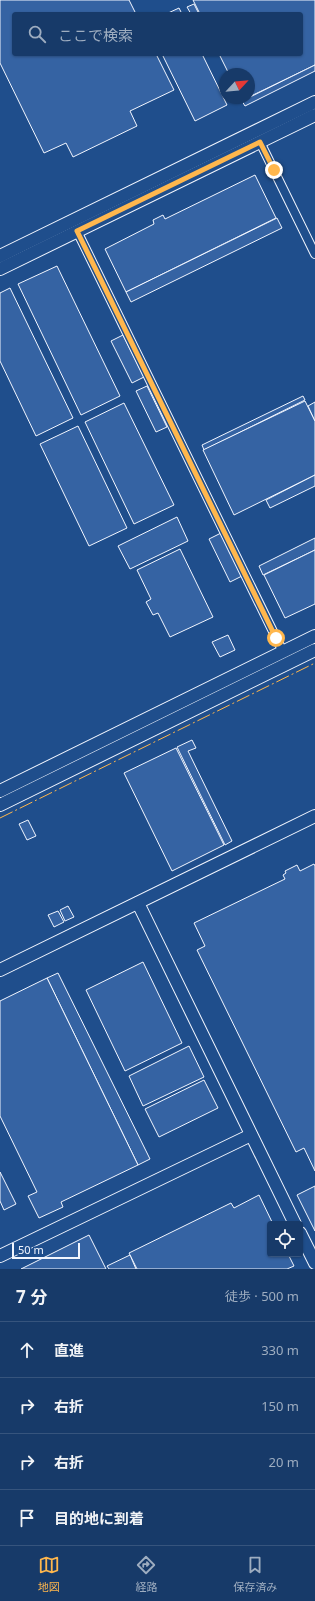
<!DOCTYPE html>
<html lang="ja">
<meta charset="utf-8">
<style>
:root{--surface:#173a69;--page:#20416f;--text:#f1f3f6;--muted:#9eadc0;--line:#36547d;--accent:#ffb74d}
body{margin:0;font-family:"Noto Sans","Noto Sans JP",sans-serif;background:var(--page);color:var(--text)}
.controls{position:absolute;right:12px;bottom:12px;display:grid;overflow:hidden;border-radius:4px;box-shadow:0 1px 3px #0004}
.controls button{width:36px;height:36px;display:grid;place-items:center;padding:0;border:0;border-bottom:1px solid var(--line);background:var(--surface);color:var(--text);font:20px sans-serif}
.compass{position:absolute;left:219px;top:68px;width:36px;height:36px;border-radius:50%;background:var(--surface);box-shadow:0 1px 3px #0004;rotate:64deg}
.scale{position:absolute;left:12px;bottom:10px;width:68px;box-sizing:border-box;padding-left:4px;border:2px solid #f2f6ff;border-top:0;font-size:11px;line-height:14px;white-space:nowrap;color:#f2f6ff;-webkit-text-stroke:3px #1f4e8c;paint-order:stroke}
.stop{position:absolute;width:12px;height:12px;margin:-9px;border:3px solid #ffb74d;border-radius:50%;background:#fff}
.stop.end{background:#ffb74d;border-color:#fff;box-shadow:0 1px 4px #0008}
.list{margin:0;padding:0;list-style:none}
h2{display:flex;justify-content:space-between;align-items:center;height:52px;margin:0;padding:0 16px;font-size:17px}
h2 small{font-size:13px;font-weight:400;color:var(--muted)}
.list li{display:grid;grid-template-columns:26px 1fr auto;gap:12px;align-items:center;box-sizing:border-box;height:56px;padding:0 16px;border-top:1px solid var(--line)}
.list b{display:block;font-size:15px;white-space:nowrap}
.list em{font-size:13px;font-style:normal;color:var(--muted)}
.icon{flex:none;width:22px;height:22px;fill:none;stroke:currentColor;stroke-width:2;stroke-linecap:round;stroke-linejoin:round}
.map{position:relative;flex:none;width:315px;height:1269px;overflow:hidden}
.search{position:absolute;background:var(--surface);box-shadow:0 1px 3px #0004;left:12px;right:12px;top:12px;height:44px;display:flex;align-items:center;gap:10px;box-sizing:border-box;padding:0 14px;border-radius:4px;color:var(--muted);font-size:15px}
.sheet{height:276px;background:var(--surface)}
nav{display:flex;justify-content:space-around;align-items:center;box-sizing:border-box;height:56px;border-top:1px solid var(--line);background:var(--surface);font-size:11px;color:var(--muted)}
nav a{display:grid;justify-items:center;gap:2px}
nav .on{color:var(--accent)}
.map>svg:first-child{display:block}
.building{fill:#3563a3;stroke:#f2f6ff}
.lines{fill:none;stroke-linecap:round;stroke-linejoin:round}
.street-casing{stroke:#f2f6ff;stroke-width:10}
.secondary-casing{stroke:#f2f6ff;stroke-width:14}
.street{stroke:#1f4e8c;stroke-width:8}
.secondary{stroke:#1f4e8c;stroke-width:12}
.power{stroke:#ffb74d;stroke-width:1;stroke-dasharray:14 3 2 3;stroke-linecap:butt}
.route{stroke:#ffb74d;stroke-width:5}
</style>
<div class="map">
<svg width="315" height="1269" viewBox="0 0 315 1269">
<rect width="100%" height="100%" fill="#1f4e8c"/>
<!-- building -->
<g class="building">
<polygon points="0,0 129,0 136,14 14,14 14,54 156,54 174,90 130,111 137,126 73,157 66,143 44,153 0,63"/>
<polygon points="193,0 315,0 315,65 249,97 249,74 229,74 219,54 301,54 301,14 200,14"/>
<polygon points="194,4 199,14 191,14 187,7"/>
<polygon points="179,8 182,14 166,14"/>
<polygon points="162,54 202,54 227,105 195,121"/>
<polygon points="315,65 315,71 245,106 242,101"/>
<polygon points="255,175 276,218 126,292 105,249 154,224 153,220 163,215 165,219"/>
<polygon points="277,218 282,228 131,302 126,292"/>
<polygon points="57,266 120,396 81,415 18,284"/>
<polygon points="10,288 73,418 36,436 0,361 0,293"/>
<polygon points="123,335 144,377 132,383 111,341"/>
<polygon points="147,386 167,427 156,432 136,391"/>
<polygon points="303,396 305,400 204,450 202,445"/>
<polygon points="305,401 315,421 315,475 234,515 203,450"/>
<polygon points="315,402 315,421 308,406"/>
<polygon points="124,403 174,505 134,524 85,422"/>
<polygon points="78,426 127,528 89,546 40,444"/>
<polygon points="315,475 315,486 270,508 266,500"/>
<polygon points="177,517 188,541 130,569 118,546"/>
<polygon points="221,533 242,576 230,582 209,539"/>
<polygon points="315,538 315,550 263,575 259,566"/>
<polygon points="180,549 213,617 170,637 158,613 153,615 146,602 151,599 137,570"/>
<polygon points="315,550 315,604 285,618 264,575"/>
<polygon points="228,635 235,650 220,657 212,642"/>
<polygon points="192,740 196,748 188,751 232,841 225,845 177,747"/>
<polygon points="176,748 224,845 172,871 124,773"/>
<polygon points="28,820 36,836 27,840 19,824"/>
<polygon points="314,864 315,866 315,1171 304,1148 296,1152 197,950 205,946 194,923 285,879 283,875 286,873 285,871 297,865 300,871"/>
<polygon points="68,906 74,917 65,921 60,910"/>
<polygon points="58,911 64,922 54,927 48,915"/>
<polygon points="143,962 182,1043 125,1071 86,990"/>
<polygon points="58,973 150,1159 138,1165 47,978"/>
<polygon points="47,978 138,1165 61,1202 63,1207 39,1218 28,1196 37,1192 0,1116 0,1001"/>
<polygon points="189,1046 204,1077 143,1106 129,1076"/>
<polygon points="204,1080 218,1108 159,1137 145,1109"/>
<polygon points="0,1172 16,1204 4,1210 0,1201"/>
<polygon points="315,1186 315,1231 297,1195"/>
<polygon points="259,1195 273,1224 270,1224 270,1254 288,1254 294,1266 287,1269 137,1269 129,1253 231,1203 234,1208"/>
<polygon points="89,1235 106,1269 21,1269"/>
<polygon points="130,1255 136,1269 109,1269 107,1266"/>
</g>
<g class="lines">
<defs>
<g id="street">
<polyline points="260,142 315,254"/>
<polyline points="77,231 283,652"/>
</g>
<g id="secondary">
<polyline points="0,256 315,102"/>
<polyline points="0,269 315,115"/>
<polyline points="0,791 315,636"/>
<polyline points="0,805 315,650"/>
<polyline points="138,903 295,1224"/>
<polyline points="0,970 315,816"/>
<polyline points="300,1233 315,1263"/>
<polyline points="0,1256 251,1135"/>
</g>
</defs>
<!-- street casing -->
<use href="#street" class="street-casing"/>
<!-- secondary casing -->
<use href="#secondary" class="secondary-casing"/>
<!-- street -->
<use href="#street" class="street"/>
<!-- secondary -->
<use href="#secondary" class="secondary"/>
<!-- power -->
<polyline class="power" points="0,818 315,663"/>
</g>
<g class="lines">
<!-- route -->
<polyline class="route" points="274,170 260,142 77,231 276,638"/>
</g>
</svg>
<div class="controls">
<button><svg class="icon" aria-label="locate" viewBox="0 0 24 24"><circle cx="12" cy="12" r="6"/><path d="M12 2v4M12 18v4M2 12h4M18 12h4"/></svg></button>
</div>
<svg class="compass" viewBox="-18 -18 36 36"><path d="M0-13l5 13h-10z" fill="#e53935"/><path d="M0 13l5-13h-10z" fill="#9eadc0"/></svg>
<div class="scale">50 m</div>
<div class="stop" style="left:276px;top:638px"></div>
<div class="stop end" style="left:274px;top:170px"></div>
<div class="search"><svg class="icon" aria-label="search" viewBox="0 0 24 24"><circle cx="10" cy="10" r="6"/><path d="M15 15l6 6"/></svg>ここで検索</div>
</div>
<section class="sheet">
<h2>7 分<small>徒歩 · 500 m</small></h2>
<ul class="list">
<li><svg class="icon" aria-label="ahead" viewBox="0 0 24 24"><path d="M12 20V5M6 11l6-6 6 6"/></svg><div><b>直進</b></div><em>330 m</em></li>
<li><svg class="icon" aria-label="right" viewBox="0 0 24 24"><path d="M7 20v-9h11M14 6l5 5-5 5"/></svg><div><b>右折</b></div><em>150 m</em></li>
<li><svg class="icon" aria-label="right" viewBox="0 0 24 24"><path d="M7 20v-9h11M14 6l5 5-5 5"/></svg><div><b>右折</b></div><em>20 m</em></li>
<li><svg class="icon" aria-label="arrive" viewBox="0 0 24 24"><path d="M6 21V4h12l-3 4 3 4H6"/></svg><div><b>目的地に到着</b></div></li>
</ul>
</section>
<nav>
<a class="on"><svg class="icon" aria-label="map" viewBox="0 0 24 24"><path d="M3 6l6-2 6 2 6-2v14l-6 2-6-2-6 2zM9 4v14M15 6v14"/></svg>地図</a>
<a><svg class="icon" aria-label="directions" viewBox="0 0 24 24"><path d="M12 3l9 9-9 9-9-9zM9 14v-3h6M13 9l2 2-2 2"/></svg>経路</a>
<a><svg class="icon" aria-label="saved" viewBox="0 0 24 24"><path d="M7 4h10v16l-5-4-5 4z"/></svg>保存済み</a>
</nav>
